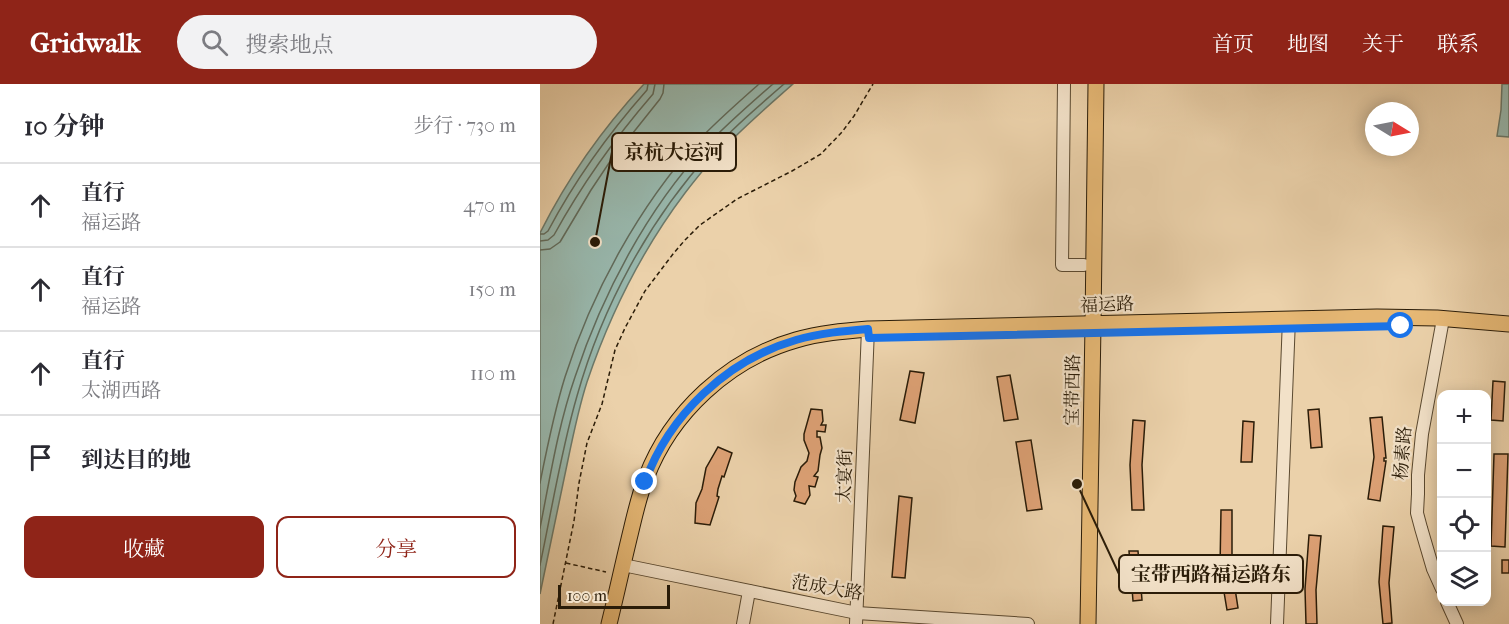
<!DOCTYPE html>
<html lang="zh">
<meta charset="utf-8">
<style>
:root{--surface:#fff;--page:#f2f2f3;--text:#2b2b33;--muted:#7c7c81;--line:#e1e1e2;--accent:#8f2418}
body{margin:0;font-family:"IM FELL French Canon","Noto Serif SC",serif;background:var(--page);color:var(--text)}
.controls{position:absolute;right:18px;bottom:18px;display:grid;overflow:hidden;border-radius:12px;box-shadow:0 3px 15px #0003}
.controls button{width:54px;height:54px;display:grid;place-items:center;padding:0;border:0;border-bottom:2px solid var(--line);background:var(--surface);color:var(--text);font:30px sans-serif}
.compass{position:absolute;left:825px;top:18px;width:54px;height:54px;border-radius:50%;background:var(--surface);box-shadow:0 3px 15px #0003;rotate:100deg}
.scale{position:absolute;left:18px;bottom:15px;width:112px;box-sizing:border-box;padding-left:6px;border:3px solid #2a1c08;border-top:0;font-size:16px;line-height:21px;white-space:nowrap;color:#2a1c08;-webkit-text-stroke:4px #f2e1c8;paint-order:stroke}
.stop{position:absolute;width:18px;height:18px;margin:-14px;border:4px solid #1a73e8;border-radius:50%;background:#fff}
.stop.end{background:#1a73e8;border-color:#fff;box-shadow:0 2px 6px #0008}
.list{margin:0;padding:0;list-style:none}
h2{display:flex;justify-content:space-between;align-items:center;height:78px;margin:0;padding:0 24px;font-size:26px}
h2 small{font-size:20px;font-weight:400;color:var(--muted)}
.list li{display:grid;grid-template-columns:39px 1fr auto;gap:18px;align-items:center;box-sizing:border-box;height:84px;padding:0 24px;border-top:2px solid var(--line)}
.list b{display:block;font-size:22px;white-space:nowrap}
.list p{margin:0;font-size:20px;white-space:nowrap;color:var(--muted)}
.list em{font-size:20px;font-style:normal;color:var(--muted)}
.actions{display:flex;gap:12px;padding:18px 24px}
.actions a{flex:1;padding:14px 0;border:2px solid var(--accent);border-radius:12px;text-align:center;font-size:21px;color:var(--accent)}
.actions .main{background:var(--accent);color:#fff}
.icon{flex:none;width:33px;height:33px;fill:none;stroke:currentColor;stroke-width:2;stroke-linecap:round;stroke-linejoin:round}
.map{position:relative;flex:none;width:969px;height:540px;overflow:hidden}
header{display:flex;align-items:center;gap:36px;box-sizing:border-box;height:84px;padding:0 30px;background:var(--accent);color:#fff}
header strong{font-size:28px}
nav{display:flex;gap:33px;margin-inline-start:auto;font-size:21px}
.search{width:420px;height:54px;background:var(--page);display:flex;align-items:center;gap:15px;box-sizing:border-box;padding:0 21px;border-radius:33px;color:var(--muted);font-size:22px}
main{display:flex}
aside{flex:1;background:var(--surface)}
.map>svg:first-child{display:block}
.water{fill:#98b7ac;stroke:#6c796a;stroke-width:1.5}
.lines{fill:none;stroke-linecap:round;stroke-linejoin:round}
.shore{stroke:#616a5a;stroke-width:1.5}
.building{fill:#dda175;stroke:#2a1c08;stroke-width:1.5}
.minor-casing{stroke:#5a4930;stroke-width:14}
.major-casing{stroke:#2a1c08;stroke-width:17}
.path{stroke:#2a1c08;stroke-width:1.5;stroke-dasharray:4.5 3;stroke-linecap:butt}
.minor{stroke:#f2e1c8;stroke-width:12}
.major{stroke:#e6b875;stroke-width:15}
.route{stroke:#1a73e8;stroke-width:8}
.labels{text-anchor:middle;dominant-baseline:central;stroke-width:4.5;stroke-linejoin:round;paint-order:stroke}
.street-label{font-size:18px;fill:#2a1c08;stroke:#f2e1c8}
.leader{fill:none;stroke:#2a1c08;stroke-width:2}
.callout-dot{fill:#2a1c08;stroke:#f2e1c8;stroke-width:2}
.callout{fill:#f2e1c8;stroke:#2a1c08;stroke-width:2}
.callout-label{font-size:20px;text-anchor:middle;font-weight:bold;fill:#2a1c08}
</style>
<header>
<strong>Gridwalk</strong>
<div class="search"><svg class="icon" aria-label="search" viewBox="0 0 24 24"><circle cx="10" cy="10" r="6"/><path d="M15 15l6 6"/></svg>搜索地点</div>
<nav><a>首页</a><a>地图</a><a>关于</a><a>联系</a></nav>
</header>
<main>
<aside>
<h2>10 分钟<small>步行 · 730 m</small></h2>
<ul class="list">
<li><svg class="icon" aria-label="ahead" viewBox="0 0 24 24"><path d="M12 20V5M6 11l6-6 6 6"/></svg><div><b>直行</b><p>福运路</p></div><em>470 m</em></li>
<li><svg class="icon" aria-label="ahead" viewBox="0 0 24 24"><path d="M12 20V5M6 11l6-6 6 6"/></svg><div><b>直行</b><p>福运路</p></div><em>150 m</em></li>
<li><svg class="icon" aria-label="ahead" viewBox="0 0 24 24"><path d="M12 20V5M6 11l6-6 6 6"/></svg><div><b>直行</b><p>太湖西路</p></div><em>110 m</em></li>
<li><svg class="icon" aria-label="arrive" viewBox="0 0 24 24"><path d="M6 21V4h12l-3 4 3 4H6"/></svg><div><b>到达目的地</b></div></li>
</ul>
<div class="actions"><a class="main">收藏</a><a>分享</a></div>
</aside>
<div class="map">
<svg width="969" height="540" viewBox="0 0 969 540">
<rect width="100%" height="100%" fill="#ebd1aa"/>
<filter id="stains"><feTurbulence type="fractalNoise" baseFrequency=".00333" numOctaves="4"/><feColorMatrix values="0 0 0 0 .2 0 0 0 0 .09 0 0 0 0 .02 0 0 0 .5 -.17"/></filter>
<radialGradient id="worn" r=".72"><stop offset=".6" stop-color="#630" stop-opacity="0"/><stop offset="1" stop-color="#630" stop-opacity=".3"/></radialGradient>
<!-- water -->
<g class="water">
<path d="M104,0h149c-26,23 -52,45 -76,71 -12,12 -22,25 -32,38 -43,57 -75,121 -98,189 -10,31 -16,64 -23,97 -8,38 -16,77 -24,115v-361c27,-54 63,-105 104,-149z"/>
<polygon points="962,0 969,0 969,53 957,52 961,26"/>
</g>
<g class="lines">
<!-- shore -->
<g class="shore">
<path d="M0,150h4l4,-3c27,-51 61,-98 99,-141l1,-6"/>
<path d="M0,157l8,-1 6,-5c28,-51 61,-97 99,-141l2,-10"/>
<polyline points="0,166 10,165 20,158 51,106 69,79 120,15 123,9 124,0"/>
<path d="M0,399c7,-35 14,-71 25,-106 27,-85 74,-171 134,-237 19,-20 40,-38 60,-56"/>
<path d="M0,444c10,-50 18,-102 35,-151 27,-82 72,-168 131,-231 21,-22 44,-42 67,-62"/>
<path d="M0,481c12,-56 21,-114 37,-169 25,-89 72,-176 134,-244 22,-25 48,-46 73,-68"/>
</g>
</g>
<!-- building -->
<g class="building">
<polygon points="370,287 384,289 375,339 360,336"/>
<polygon points="470,291 478,335 464,337 457,293"/>
<polygon points="953,297 965,298 963,337 951,336"/>
<polygon points="271,325 282,326 283,337 281,341 286,341 285,348 277,347 277,353 280,353 282,364 280,371 278,387 274,392 278,393 275,403 269,402 270,411 265,420 254,417 256,412 254,406 255,398 261,383 267,377 269,369 264,356 264,350"/>
<polygon points="779,325 782,363 771,364 768,326"/>
<polygon points="842,333 846,374 844,374 844,377 846,377 840,417 828,415 834,373 830,334"/>
<polygon points="593,336 605,337 602,381 604,426 592,426 590,381"/>
<polygon points="703,337 714,338 712,378 701,378"/>
<polygon points="491,356 502,425 487,427 476,358"/>
<polygon points="178,363 192,369 184,393 182,392 178,405 177,412 179,413 170,441 155,439 156,419 162,405 166,384"/>
<polygon points="954,370 968,370 965,463 951,462"/>
<polygon points="359,412 372,414 365,494 352,493"/>
<polygon points="681,426 692,426 692,485 698,524 687,526 680,484"/>
<polygon points="843,442 854,443 849,499 852,539 843,540 839,498"/>
<polygon points="769,451 781,452 776,506 777,540 766,540 765,505"/>
<polygon points="589,467 598,467 602,516 593,517"/>
<rect x="962" y="476" width="7" height="13"/>
</g>
<g class="lines">
<defs>
<g id="minor">
<polyline points="524,0 522,181 544,181"/>
<polyline points="83,481 317,529 488,540"/>
<polyline points="902,505 893,485 881,444 877,429 878,410 878,391 882,350 903,235"/>
<polyline points="907,518 917,540"/>
<polyline points="203,540 209,507"/>
<polyline points="316,540 328,245"/>
<polyline points="737,540 749,235"/>
</g>
<g id="major">
<path d="M69,540c7,-28 13,-56 20,-85 5,-20 9,-41 17,-61 25,-66 83,-119 150,-138 24,-7 48,-9 72,-11l509,-12 60,1 72,6"/>
<polyline points="548,540 553,241 556,0"/>
</g>
</defs>
<!-- minor casing -->
<use href="#minor" class="minor-casing"/>
<!-- major casing -->
<use href="#major" class="major-casing"/>
<!-- path -->
<g class="path">
<polyline points="26,479 66,488"/>
<polyline points="13,540 34,437 39,399 47,359 62,320 75,266 85,244 105,207 133,170 145,156 160,141 197,115 252,87 281,70 302,48 314,32 333,0"/>
</g>
<!-- minor -->
<use href="#minor" class="minor"/>
<!-- major -->
<use href="#major" class="major"/>
</g>
<g class="lines">
<!-- route -->
<path class="route" d="M105,398c24,-67 82,-122 151,-142 24,-7 48,-9 72,-11l1,9 532,-12"/>
</g>
<g class="labels">
<!-- street labels -->
<g class="street-label">
<text transform="translate(567 221) rotate(-2)">福运路</text>
<text transform="translate(533 306) rotate(-89)">宝带西路</text>
<text transform="translate(863 369) rotate(-85)">杨素路</text>
<text transform="translate(305 392) rotate(-88)">太宴街</text>
<text transform="translate(287 504) rotate(10)">范成大路</text>
</g>
</g>
<!-- callouts -->
<path class="leader" d="M55 158L72 68M537 400L579 490"/>
<g class="callout-dot">
<circle cx="55" cy="158" r="6"/>
<circle cx="537" cy="400" r="6"/>
</g>
<g class="callout">
<rect x="72" y="49" width="124" height="38" rx="6"/>
<rect x="579" y="471" width="184" height="38" rx="6"/>
</g>
<g class="callout-label">
<text x="134" y="75">京杭大运河</text>
<text x="671" y="497">宝带西路福运路东</text>
</g>
<rect width="100%" height="100%" filter="url(#stains)"/>
<rect width="100%" height="100%" fill="url(#worn)"/>
</svg>
<div class="controls">
<button>+</button>
<button>−</button>
<button><svg class="icon" aria-label="locate" viewBox="0 0 24 24"><circle cx="12" cy="12" r="6"/><path d="M12 2v4M12 18v4M2 12h4M18 12h4"/></svg></button>
<button><svg class="icon" aria-label="layers" viewBox="0 0 24 24"><path d="M12 4l9 5-9 5-9-5zM3 14l9 5 9-5"/></svg></button>
</div>
<svg class="compass" viewBox="-18 -18 36 36"><path d="M0-13l5 13h-10z" fill="#e53935"/><path d="M0 13l5-13h-10z" fill="#7c7c81"/></svg>
<div class="scale">100 m</div>
<div class="stop" style="left:861px;top:242px"></div>
<div class="stop end" style="left:105px;top:398px"></div>
</div>
</main>
